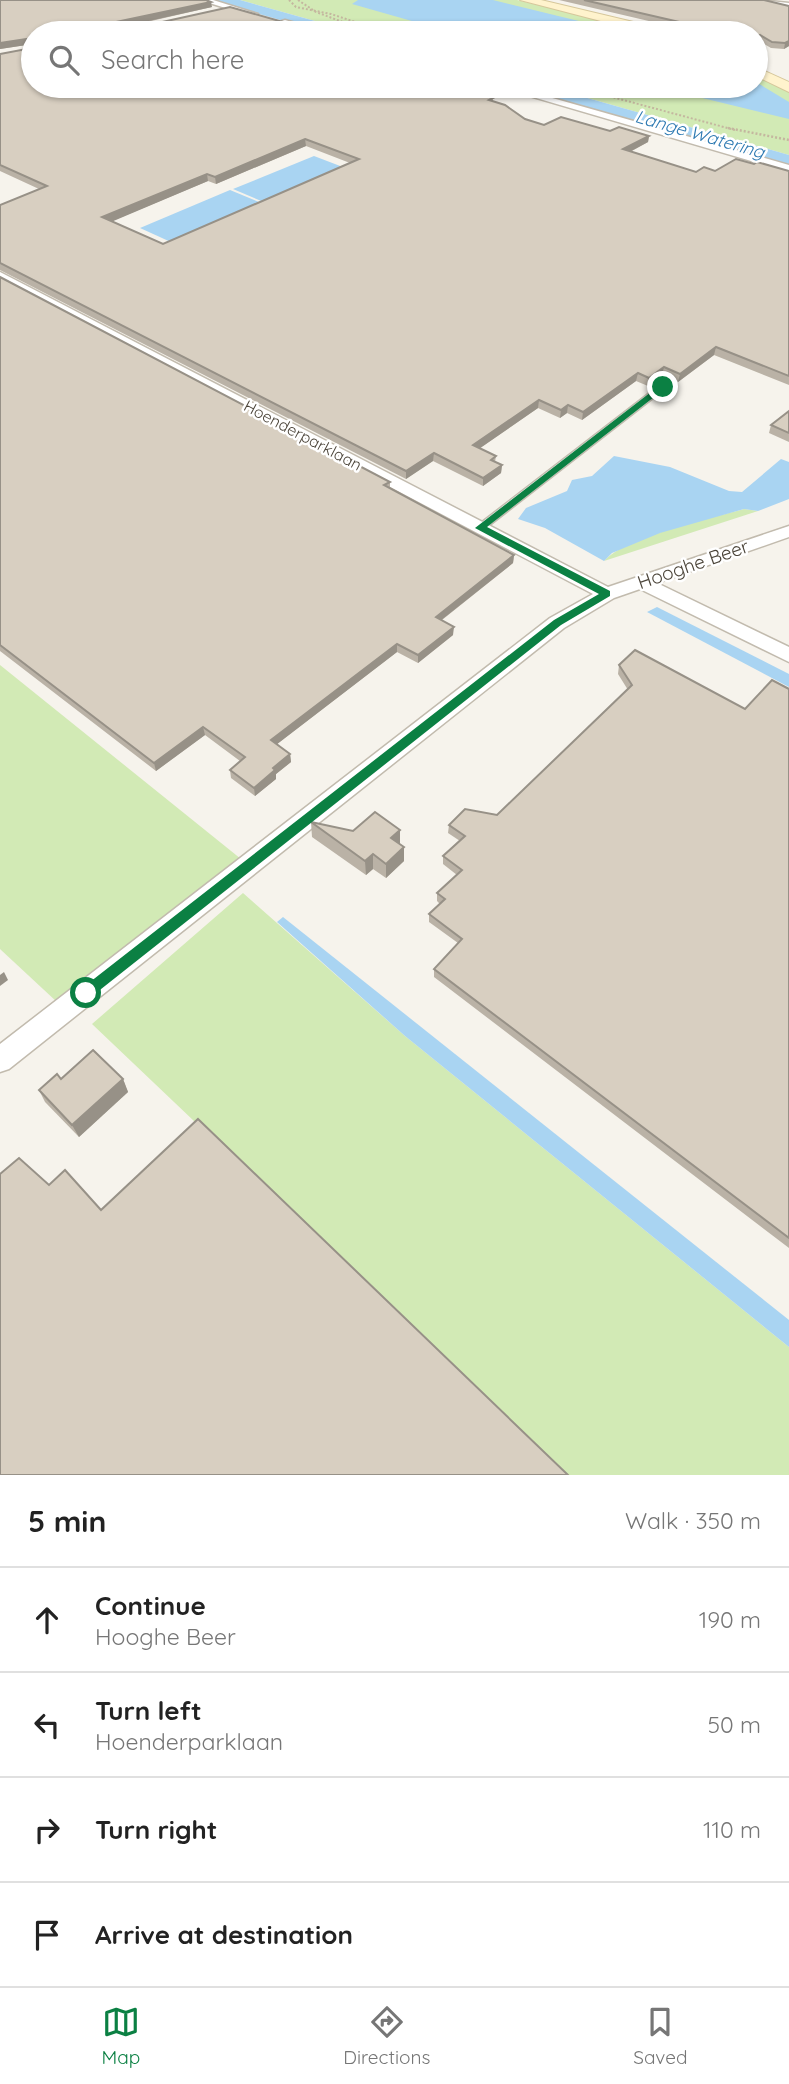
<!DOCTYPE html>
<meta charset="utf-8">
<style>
:root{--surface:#fff;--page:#f2f2f2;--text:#222;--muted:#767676;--line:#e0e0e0;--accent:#0b8043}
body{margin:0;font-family:Quicksand,sans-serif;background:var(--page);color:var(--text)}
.stop{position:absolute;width:21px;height:21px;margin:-16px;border:5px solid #0b8043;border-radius:50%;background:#fff}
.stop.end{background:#0b8043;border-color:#fff;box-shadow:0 2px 7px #0008}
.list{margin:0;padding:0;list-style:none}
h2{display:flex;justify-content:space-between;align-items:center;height:91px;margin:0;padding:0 28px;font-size:30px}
h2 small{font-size:23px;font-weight:400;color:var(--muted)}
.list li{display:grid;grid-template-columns:46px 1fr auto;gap:21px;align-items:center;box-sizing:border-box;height:105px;padding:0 28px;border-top:2px solid var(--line)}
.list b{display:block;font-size:26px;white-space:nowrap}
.list p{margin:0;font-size:23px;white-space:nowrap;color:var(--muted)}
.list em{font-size:23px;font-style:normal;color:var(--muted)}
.icon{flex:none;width:38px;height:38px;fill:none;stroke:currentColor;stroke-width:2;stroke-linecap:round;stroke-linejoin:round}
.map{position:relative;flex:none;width:789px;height:1475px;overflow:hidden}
.search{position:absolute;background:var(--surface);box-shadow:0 2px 5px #0004;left:21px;right:21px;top:21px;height:77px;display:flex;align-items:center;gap:18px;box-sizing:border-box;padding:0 24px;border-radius:38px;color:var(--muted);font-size:26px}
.sheet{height:511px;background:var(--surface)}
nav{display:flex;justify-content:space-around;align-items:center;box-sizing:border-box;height:98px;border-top:2px solid var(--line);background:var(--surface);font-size:19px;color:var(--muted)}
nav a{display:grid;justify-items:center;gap:4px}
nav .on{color:var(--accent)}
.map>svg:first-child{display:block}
.green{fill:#d2eab5}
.water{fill:#a9d4f2}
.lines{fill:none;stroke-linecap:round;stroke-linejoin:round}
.lane-casing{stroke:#c2bbae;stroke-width:3}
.street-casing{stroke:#c2bbae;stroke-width:3}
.secondary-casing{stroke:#d6c79b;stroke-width:2}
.path-far1{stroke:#c4b79f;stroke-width:2;stroke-dasharray:2 2;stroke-linecap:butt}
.path{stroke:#c4b79f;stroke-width:2.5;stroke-dasharray:2 2;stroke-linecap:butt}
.lane{fill:#fff;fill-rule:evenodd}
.street{fill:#fff;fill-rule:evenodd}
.secondary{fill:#fff3cd;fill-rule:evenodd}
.wall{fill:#bab2a6;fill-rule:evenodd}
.shaded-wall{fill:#979187}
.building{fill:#d8cfc1;stroke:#979187;stroke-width:2;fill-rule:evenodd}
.route{fill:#0b8043}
.labels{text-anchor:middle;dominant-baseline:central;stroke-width:5;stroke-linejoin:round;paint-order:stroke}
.far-street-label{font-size:16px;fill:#4b4439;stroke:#fff}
.far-water-label{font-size:18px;font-style:italic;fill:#2e7ab2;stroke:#fff}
.street-label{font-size:19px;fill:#4b4439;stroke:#fff}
</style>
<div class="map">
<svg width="789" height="1475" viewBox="0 0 789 1475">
<rect width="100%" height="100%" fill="#f6f3ec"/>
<!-- green -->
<g class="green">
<polygon points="240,0 517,0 654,33 358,33"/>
<polygon points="756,74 789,92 789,155 545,86 756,86"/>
<path d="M744,509l14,2 -154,50c23,-25 105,-42 140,-52z"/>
<polygon points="0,665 241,859 57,1002 0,949"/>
<polygon points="243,893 405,1036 789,1347 789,1475 566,1475 92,1024"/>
</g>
<!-- water -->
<g class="water">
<polygon points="210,0 240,0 358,33 326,33"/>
<polygon points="358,0 493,0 628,33 454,33 352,4"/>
<polygon points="756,82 789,102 789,119 653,86 756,86"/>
<polygon points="508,86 545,86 789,155 789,167"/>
<polygon points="314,156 348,169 266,203 233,189"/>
<polygon points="230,190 264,204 173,243 140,228"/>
<polygon points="614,456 670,467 729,491 742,492 781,459 789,462 789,499 758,511 744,509 660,533 612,553 604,561 545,528 518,519 526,508 567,491 572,480 592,476"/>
<polygon points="657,607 789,674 789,687 647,612"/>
<polygon points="283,917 789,1320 789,1347 405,1036 277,922"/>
</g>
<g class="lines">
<defs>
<polygon id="lane" points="660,385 667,387 483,530 477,530 477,526"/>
<g id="street">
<polygon points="200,0 213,0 258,14 254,17"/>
<polygon points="759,0 789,3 789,9 760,2"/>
<polygon points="285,20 323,31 325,33 311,33 282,25 282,21"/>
<polygon points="495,86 510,86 789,165 789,172"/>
<polygon points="0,272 608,587 789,526 789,537 657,583 789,647 789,662 640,589 614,598 564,628 9,1069 0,1072 0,1044 550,618 593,594 0,281"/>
</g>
<g id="secondary">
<polygon points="520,0 541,0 667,30 668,33 647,33"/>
<polygon points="756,67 789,82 789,92 756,76"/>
</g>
</defs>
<!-- lane casing -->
<use href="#lane" class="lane-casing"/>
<!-- street casing -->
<use href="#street" class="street-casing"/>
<!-- secondary casing -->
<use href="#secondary" class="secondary-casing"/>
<!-- path-far1 -->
<g class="path-far1">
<polyline points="289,0 296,7 331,14 389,33"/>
<polyline points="298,0 316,12 348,24"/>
<polyline points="334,25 362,33"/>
<polyline points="571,86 735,130"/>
</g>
<!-- path -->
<polyline class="path" points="728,128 789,140"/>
<!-- lane -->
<use href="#lane" class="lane"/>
<!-- street -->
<use href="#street" class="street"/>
<!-- secondary -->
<use href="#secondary" class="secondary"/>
</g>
<!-- wall -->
<g class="wall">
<path d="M0,0l212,7 -100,23h199l-278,3 447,57 -7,3 20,5v4l32,17 19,6 105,11 -1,6 -18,10 66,20 19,-1 39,-7 35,7v214l-75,-30 -36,27 -16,-7 -14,11 -12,-5 -54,39 -15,-7 -7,5 -22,-10 -58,40 16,8 -1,6 7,3 -1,8 -18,13 -50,-25 -27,18 -406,-209v-65l39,-16 -39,-18v-117l32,-6 1,-4 -33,5zM306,146l44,17 -187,81 -51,-23 96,-40 8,3z"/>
<polygon points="559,0 764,0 789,46 784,49 771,48 759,41 756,33 700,33"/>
<polygon points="0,277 390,482 390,488 514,555 513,563 442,620 453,635 418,663 397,652 277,744 290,754 291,762 276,774 276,779 255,796 231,778 230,770 240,761 205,735 156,771 0,651"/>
<polygon points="789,411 789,442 769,433 771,425"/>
<polygon points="619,665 745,709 789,689 789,1248 434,977 434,969 458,943 429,922 429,914 440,904 437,901 437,893 457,875 443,864 443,856 460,841 448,833 449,825 497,815 628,690 618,674"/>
<polygon points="311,822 400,844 404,861 386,878 373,869 366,875 312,837"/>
<polygon points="61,1079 123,1079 128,1092 79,1137 45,1102 39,1090"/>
</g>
<!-- shaded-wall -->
<g class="shaded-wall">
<polygon points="211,2 212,7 108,30 105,27 107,24"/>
<polygon points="760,35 759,41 756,43 756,37"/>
<polygon points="33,38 33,44 0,49 0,43"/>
<polygon points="789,41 789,46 784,49 785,43"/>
<polygon points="475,86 480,86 480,90 464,97 465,90"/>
<polygon points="649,136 648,142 622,156 623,149"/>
<polygon points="305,139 306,146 216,184 215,177"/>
<polygon points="207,174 208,181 104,225 102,217"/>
<polygon points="716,347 714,355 678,382 680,374"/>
<polygon points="664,367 662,375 648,386 649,378"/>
<polygon points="638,373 636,381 582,420 583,412"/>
<polygon points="539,400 538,408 473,453 473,445"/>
<polygon points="568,405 567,413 560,418 561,410"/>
<polygon points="434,453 433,461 406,479 406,471"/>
<polygon points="502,465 501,473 483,486 483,478"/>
<polygon points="514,555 513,563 435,625 436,617"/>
<polygon points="454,627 453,635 418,663 418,655"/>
<polygon points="397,644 397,652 272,748 271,740"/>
<polygon points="203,727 205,735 156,771 154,763"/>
<polygon points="290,754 291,762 276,774 276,779 255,796 254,788 273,768"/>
<polygon points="400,830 400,845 391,838"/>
<polygon points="404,847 404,861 386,878 386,864"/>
<polygon points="373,854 373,869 366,875 365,861"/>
<polygon points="4,972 8,980 0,986 0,975"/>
<polygon points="123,1079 128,1092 79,1137 72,1125"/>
</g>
<!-- building -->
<g class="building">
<polygon points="0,0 206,0 211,2 107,24 105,27 108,30 126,30 230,7 311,30 303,33 33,33 33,38 0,43"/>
<polygon points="584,0 764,0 789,6 789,41 785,43 772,42 760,35 756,37 756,33 727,33"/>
<path d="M33,39v47h442l-10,4 28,8 -4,2 16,5 20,14 19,6 17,-8 49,14 9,-4 30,9 -26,13 73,23 8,-5 11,4 21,-12 18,5 3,-2 32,9v205l-73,-29 -36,27 -16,-7 -15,11 -11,-5 -55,39 -15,-7 -7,5 -22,-10 -66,45 23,11 -5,4 11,5 -19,13 -49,-25 -28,18 -406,-208v-58l47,-19 -47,-21v-111l32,-6zM305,139l54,20 -196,85 -61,-27 105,-43 8,3z"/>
<polygon points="0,277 390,482 384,485 514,555 436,617 454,627 418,655 397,644 271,740 290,754 273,768 275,770 254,788 230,770 245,757 203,727 154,763 0,645"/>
<polygon points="789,411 789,433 771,425"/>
<polygon points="635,650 745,709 772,680 789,689 789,1238 434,969 462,939 429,914 445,899 437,893 462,870 443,856 465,836 449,825 465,809 497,815 632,685 619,665"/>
<polygon points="375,812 400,830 391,838 404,847 386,864 373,854 365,861 311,822 353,831"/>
<polygon points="93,1050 123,1079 72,1125 39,1090 57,1074 61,1079"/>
<polygon points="198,1119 568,1475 0,1475 0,1174 19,1158 49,1185 65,1170 101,1210"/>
</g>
<!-- route -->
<polygon class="route" points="660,385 667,387 487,527 610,591 610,596 561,625 91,997 81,997 81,989 554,620 599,594 475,528"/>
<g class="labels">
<!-- far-street labels -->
<g class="far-street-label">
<text transform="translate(303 435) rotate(28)">Hoenderparklaan</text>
</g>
<!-- far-water labels -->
<g class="far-water-label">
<text transform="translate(700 134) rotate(16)">Lange Watering</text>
</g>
<!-- street labels -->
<g class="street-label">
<text transform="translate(693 564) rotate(-19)">Hooghe Beer</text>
</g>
</g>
</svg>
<div class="stop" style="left:86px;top:993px"></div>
<div class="stop end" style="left:663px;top:387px"></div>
<div class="search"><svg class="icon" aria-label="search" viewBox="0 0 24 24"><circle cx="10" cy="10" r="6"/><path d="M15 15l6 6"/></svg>Search here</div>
</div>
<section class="sheet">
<h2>5 min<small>Walk · 350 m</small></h2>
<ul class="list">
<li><svg class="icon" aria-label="ahead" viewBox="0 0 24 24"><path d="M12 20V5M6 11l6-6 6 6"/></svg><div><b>Continue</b><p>Hooghe Beer</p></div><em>190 m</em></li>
<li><svg class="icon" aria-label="left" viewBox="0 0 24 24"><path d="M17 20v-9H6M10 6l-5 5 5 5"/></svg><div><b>Turn left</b><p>Hoenderparklaan</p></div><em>50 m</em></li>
<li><svg class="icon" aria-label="right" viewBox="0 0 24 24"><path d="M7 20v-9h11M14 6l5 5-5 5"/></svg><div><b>Turn right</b></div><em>110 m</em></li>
<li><svg class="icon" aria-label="arrive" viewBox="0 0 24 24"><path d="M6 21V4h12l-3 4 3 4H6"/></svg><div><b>Arrive at destination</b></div></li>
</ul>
</section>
<nav>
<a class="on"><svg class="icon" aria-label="map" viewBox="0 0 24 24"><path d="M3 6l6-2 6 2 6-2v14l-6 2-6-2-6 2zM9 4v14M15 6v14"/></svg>Map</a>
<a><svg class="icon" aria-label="directions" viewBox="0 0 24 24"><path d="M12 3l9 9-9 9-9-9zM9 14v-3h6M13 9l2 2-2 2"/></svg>Directions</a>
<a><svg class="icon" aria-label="saved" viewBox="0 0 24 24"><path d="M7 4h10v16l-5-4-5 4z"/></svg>Saved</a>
</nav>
